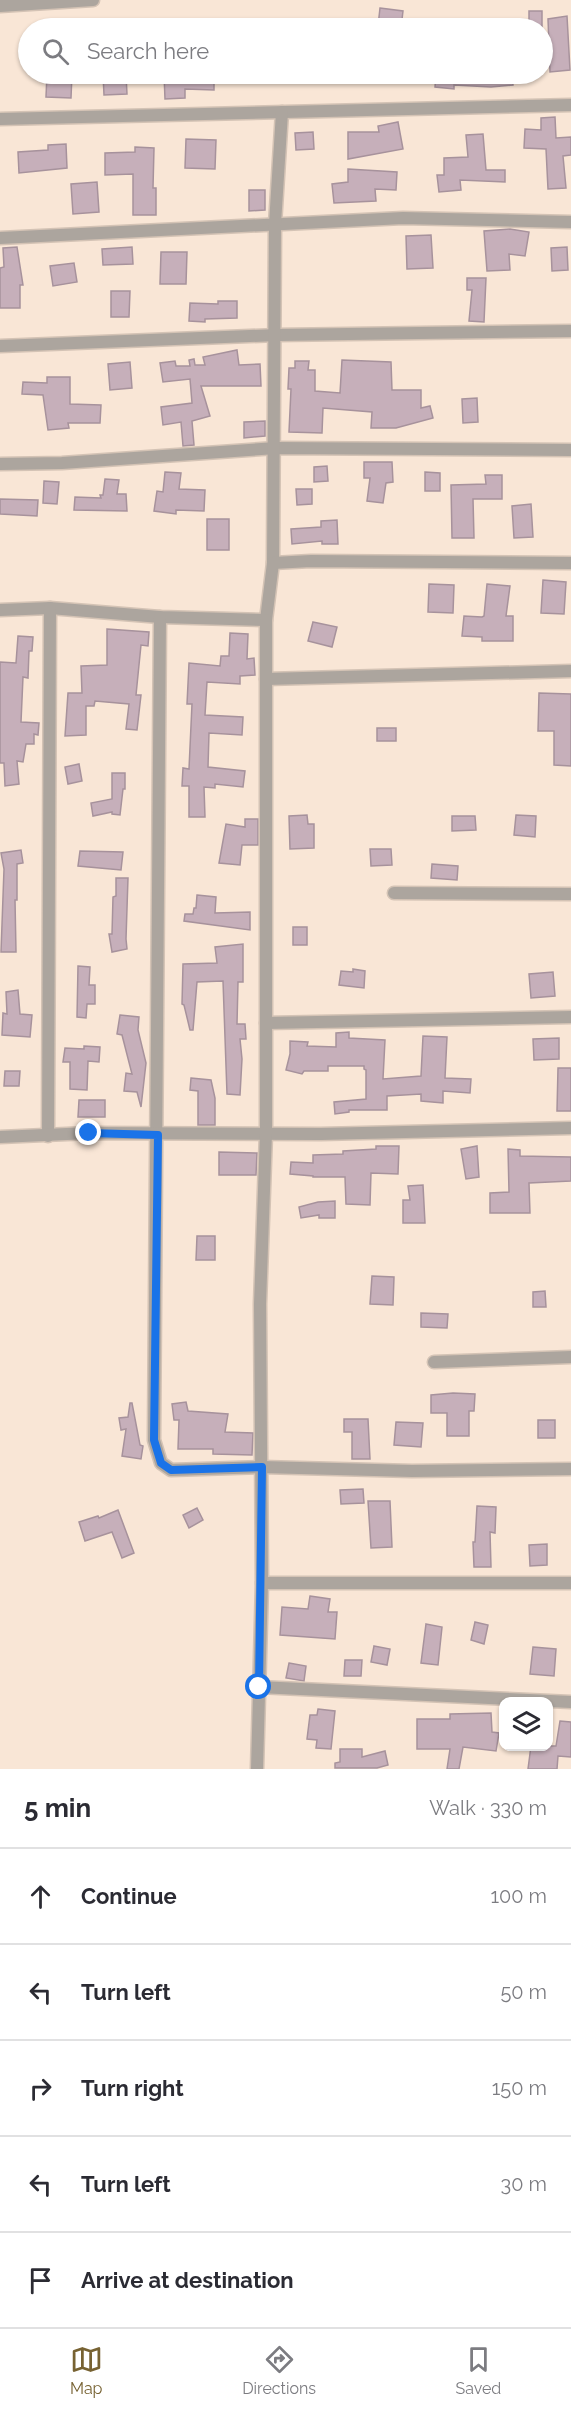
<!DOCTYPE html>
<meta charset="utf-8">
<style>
:root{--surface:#fff;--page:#f7f7f7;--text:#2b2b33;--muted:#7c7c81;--line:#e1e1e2;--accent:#776232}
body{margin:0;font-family:Raleway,sans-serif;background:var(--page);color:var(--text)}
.controls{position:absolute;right:18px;bottom:18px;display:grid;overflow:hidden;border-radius:12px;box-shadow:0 2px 4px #0004}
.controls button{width:54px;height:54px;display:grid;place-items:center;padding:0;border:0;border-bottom:2px solid var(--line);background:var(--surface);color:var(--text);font:30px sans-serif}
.stop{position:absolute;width:18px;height:18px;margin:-14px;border:4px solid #1a73e8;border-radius:50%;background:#fff}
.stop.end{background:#1a73e8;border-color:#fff;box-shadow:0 2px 6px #0008}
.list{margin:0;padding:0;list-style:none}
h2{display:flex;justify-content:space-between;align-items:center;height:78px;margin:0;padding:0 24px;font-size:26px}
h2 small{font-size:20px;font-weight:400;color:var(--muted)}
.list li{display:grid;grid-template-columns:39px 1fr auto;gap:18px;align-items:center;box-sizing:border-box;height:96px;padding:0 24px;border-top:2px solid var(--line)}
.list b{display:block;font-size:22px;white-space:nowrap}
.list em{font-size:20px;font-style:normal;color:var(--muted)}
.icon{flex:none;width:33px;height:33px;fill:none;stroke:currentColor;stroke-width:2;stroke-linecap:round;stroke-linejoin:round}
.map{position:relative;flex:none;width:571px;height:1769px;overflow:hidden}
.search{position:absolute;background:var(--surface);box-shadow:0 2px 4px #0004;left:18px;right:18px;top:18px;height:66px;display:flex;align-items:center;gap:15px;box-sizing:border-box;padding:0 21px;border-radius:33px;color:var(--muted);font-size:22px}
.sheet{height:558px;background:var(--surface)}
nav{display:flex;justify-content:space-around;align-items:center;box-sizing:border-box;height:84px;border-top:2px solid var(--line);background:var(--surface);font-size:16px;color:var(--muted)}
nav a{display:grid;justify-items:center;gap:3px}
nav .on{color:var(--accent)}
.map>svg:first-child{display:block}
.building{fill:#c6afba;stroke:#a7929c;stroke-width:1.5}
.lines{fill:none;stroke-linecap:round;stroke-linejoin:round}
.street-casing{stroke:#d4c3b5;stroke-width:15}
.street{stroke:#aca59e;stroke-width:12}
.route{stroke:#1a73e8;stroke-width:8}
</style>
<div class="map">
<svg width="571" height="1769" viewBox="0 0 571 1769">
<rect width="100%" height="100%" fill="#f9e6d6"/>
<!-- building -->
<g class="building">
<polygon points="380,8 403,11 401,28 378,26"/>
<rect x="529" y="11" width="13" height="17"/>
<polygon points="567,16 570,70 550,72 548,19"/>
<polygon points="47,74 72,74 71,98 46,97"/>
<polygon points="103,74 126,74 127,94 104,95"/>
<polygon points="164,74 214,75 214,90 185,89 185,98 165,99"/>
<polygon points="436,74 512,74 513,85 491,87 454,85 454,89 435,87"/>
<polygon points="555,117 556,138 571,137 571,155 563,156 566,188 548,189 546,149 524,148 525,129 541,130 541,118"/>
<polygon points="398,122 403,149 348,159 348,132 379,132 378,126"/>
<polygon points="313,132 314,149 296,150 295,133"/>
<polygon points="483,134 486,170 505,170 505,182 460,180 461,190 439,192 437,175 444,175 444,158 468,157 466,135"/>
<polygon points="186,139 216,140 215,169 185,168"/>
<polygon points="66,144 67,168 19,173 18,152 48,150 48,145"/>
<polygon points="135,147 154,148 153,188 156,188 156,215 133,215 133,174 105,175 105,153 135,152"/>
<polygon points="348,169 397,172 396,190 375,189 376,201 334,203 332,184 348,182"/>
<polygon points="97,182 99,212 73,214 71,184"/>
<polygon points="249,190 265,190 265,210 249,211"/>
<polygon points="510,229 529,232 525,256 509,254 510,270 487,271 484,231"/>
<polygon points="431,235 433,268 407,269 406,236"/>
<polygon points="17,247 23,285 20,285 20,308 0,308 0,268 4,267 3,248"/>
<polygon points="132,247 133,264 103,265 102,249"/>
<polygon points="567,247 568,270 552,271 551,248"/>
<polygon points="161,252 187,252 186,284 160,284"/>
<polygon points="74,263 77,282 53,286 50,266"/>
<polygon points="467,278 486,278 484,322 469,321 472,290 467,290"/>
<polygon points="111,291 130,291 129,317 111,317"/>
<polygon points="218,301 237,301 237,318 205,319 205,322 189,321 190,303 218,304"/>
<polygon points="237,350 239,365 260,364 261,386 201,386 210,416 192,421 194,445 183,446 181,422 163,425 161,407 192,403 190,379 163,382 160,363 175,361 176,366 190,366 189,360 194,359 195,365 205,365 203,357"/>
<polygon points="342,360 391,362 392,390 421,390 421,408 430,406 433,418 396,428 371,428 372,412 323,408 322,433 289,432 291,389 288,389 289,368 295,368 295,361 309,361 308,370 315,370 315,391 340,393"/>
<polygon points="130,362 132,388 110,390 108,364"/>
<polygon points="47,377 70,377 70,404 101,405 100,423 68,423 69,428 48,430 43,395 22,394 23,382 47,383"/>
<polygon points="477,398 478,422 463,423 462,399"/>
<polygon points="265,421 265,436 244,438 244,422"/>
<polygon points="364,462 392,462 393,482 386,483 383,503 367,501 370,478 364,478"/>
<polygon points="327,466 328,481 314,482 314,467"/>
<polygon points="165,472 181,473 179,489 205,490 204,511 176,510 176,514 154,511 157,491 163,492"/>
<polygon points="425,472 440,473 440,491 425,491"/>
<polygon points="485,475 502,475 502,499 473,499 474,538 452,538 451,485 486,484"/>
<polygon points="105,479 119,480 117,494 126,494 127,511 74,510 75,497 101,498 100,495 103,495"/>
<polygon points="44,481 59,482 57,504 43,503"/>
<polygon points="296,489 312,489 312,504 297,505"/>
<polygon points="0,499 38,500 37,516 0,514"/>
<polygon points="531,504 533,537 514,538 512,506"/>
<rect x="207" y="519" width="22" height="31"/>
<polygon points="337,520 338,544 322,544 322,541 292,544 291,529 321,527 321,521"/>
<polygon points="543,580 566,582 564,614 541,613"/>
<polygon points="429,584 454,585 453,613 428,612"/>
<polygon points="487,584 510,586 506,616 513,616 513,641 482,641 482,637 462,636 464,616 482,617 484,616"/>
<polygon points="313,622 337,627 332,647 308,641"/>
<polygon points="107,629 149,632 148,646 141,645 136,695 141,695 137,730 126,729 129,704 95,701 94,706 86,706 86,735 65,736 68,693 82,693 81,666 107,665"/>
<polygon points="230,633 248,634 247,659 254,658 255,675 240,676 240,684 207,682 205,715 243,717 242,735 209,733 208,767 245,771 243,787 215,784 215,788 204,787 205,817 189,817 189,786 182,786 183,768 189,769 192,704 187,704 189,663 220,666 221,656 229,656"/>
<polygon points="18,636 33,637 32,651 29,651 28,678 23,677 21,722 39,723 38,735 34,734 34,744 26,744 23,762 17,761 19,784 5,786 4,763 0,763 0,662 16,663"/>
<polygon points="539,693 571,694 571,766 554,765 554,731 538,731"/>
<rect x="377" y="728" width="19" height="13"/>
<polygon points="79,764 82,781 68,784 65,767"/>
<polygon points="112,773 125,773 125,789 123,789 120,815 112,814 112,812 93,816 91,803 112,799"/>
<polygon points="307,815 308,824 314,824 314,848 290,849 289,816"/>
<polygon points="516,815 536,816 535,837 514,835"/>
<polygon points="452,816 475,816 476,830 452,831"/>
<polygon points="245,819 258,819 258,845 242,845 240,865 219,863 226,824 245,827"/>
<polygon points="370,849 391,849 392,865 371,866"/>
<polygon points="21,850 23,863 17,864 17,900 15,900 16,952 1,952 4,869 1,853"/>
<polygon points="80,851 123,852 121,870 78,866"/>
<polygon points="432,864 458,866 457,880 431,878"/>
<polygon points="116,878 128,878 126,939 127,949 112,952 109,934 112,934 113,897 116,896"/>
<polygon points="197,895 216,897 215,913 250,912 250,930 184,921 185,914 193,914 194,908 196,908"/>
<rect x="293" y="927" width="14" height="18"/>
<polygon points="243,944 243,982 238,982 237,1024 245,1024 246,1039 240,1039 242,1059 240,1095 227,1094 223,981 197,982 193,1030 190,1030 184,1005 182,1004 183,964 217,963 215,947"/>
<polygon points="78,966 90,967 89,985 95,985 95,1004 87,1004 86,1018 77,1017"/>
<polygon points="353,969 365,971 364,988 339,985 341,971 353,972"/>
<polygon points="553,972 555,996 531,998 529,974"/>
<polygon points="18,990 20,1014 32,1015 30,1037 2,1035 3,1013 7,1014 6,992"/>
<polygon points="120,1015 139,1017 138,1030 146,1063 141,1107 137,1092 124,1091 126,1073 132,1074 122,1035 117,1034"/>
<polygon points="349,1032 349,1038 385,1040 383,1079 421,1076 423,1036 447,1037 445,1078 471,1079 470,1093 443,1091 443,1103 421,1101 421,1094 387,1096 387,1110 349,1110 349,1112 335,1114 334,1102 366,1099 366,1070 364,1069 364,1066 328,1066 328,1071 304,1071 302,1074 286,1070 290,1054 290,1041 308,1042 307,1046 336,1047 336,1033"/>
<polygon points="559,1038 559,1059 534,1060 533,1039"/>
<polygon points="84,1046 100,1047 99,1062 88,1061 87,1090 70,1089 70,1062 63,1062 65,1048 84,1049"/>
<polygon points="558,1068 571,1068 571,1111 557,1111"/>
<polygon points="5,1071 20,1071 19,1086 4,1086"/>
<polygon points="191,1078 211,1080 215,1098 215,1125 198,1125 198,1091 190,1090"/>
<polygon points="79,1100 105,1100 105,1117 78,1117"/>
<polygon points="376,1146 399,1146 398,1174 371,1173 370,1205 346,1204 345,1177 313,1177 313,1176 290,1174 291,1162 313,1163 313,1155 343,1154 343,1151 376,1149"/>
<polygon points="477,1146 479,1177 466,1179 461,1149"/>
<polygon points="508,1149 520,1150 520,1156 571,1157 571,1181 529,1183 530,1213 490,1213 490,1193 509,1192"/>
<polygon points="219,1152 257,1153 256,1175 219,1175"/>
<polygon points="423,1185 425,1223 403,1223 403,1200 410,1200 408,1186"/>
<polygon points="335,1201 335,1218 319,1218 319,1215 301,1218 299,1207 318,1202"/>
<polygon points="197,1236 215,1236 215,1260 196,1260"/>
<polygon points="372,1276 394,1277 393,1305 370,1304"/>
<polygon points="545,1291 546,1307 533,1307 533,1292"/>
<polygon points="421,1313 448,1314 447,1328 421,1327"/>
<polygon points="453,1393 475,1394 474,1411 469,1411 469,1436 447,1436 447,1413 431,1413 431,1395"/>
<polygon points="186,1402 188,1411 228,1414 225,1432 253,1433 252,1455 213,1454 213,1449 178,1449 179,1420 174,1420 172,1404"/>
<polygon points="130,1403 132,1403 140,1445 143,1446 141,1459 122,1456 126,1429 121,1430 119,1418 128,1417"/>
<polygon points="344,1419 368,1419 370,1459 352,1459 352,1432 344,1432"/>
<rect x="538" y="1420" width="17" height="18"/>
<polygon points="396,1422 423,1423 421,1447 394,1445"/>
<polygon points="363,1489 364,1503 341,1504 340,1490"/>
<polygon points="368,1501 390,1501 392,1547 371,1548"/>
<polygon points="477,1506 496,1507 495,1533 490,1532 491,1567 474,1567 473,1542 475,1542"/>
<polygon points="197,1508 203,1520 189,1528 183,1515"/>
<polygon points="118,1510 134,1553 122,1558 112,1532 85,1541 79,1522 98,1516 99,1518"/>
<polygon points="547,1544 547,1565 530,1566 529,1545"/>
<polygon points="310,1596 330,1599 328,1612 337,1612 335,1639 280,1635 282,1607 308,1609"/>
<polygon points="475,1622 488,1625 484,1644 471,1640"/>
<polygon points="426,1624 442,1627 438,1665 421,1663"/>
<polygon points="374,1646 390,1649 387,1665 371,1662"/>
<polygon points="533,1647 556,1649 554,1676 530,1674"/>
<polygon points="345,1660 362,1660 361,1676 344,1676"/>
<polygon points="289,1663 306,1666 304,1681 286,1678"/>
<polygon points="318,1709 335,1711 331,1749 316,1748 317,1740 307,1739 310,1715 317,1715"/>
<polygon points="491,1713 492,1732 499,1733 496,1751 463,1747 459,1769 447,1769 450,1749 417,1749 417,1719 450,1719 450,1714"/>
<polygon points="560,1721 571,1722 571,1757 558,1756 557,1769 528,1769 531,1746 556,1746"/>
<polygon points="340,1749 362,1749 362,1757 385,1751 388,1765 377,1768 335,1768 335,1763 340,1762"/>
</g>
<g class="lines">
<defs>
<g id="street">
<polyline points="0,6 93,0"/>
<polyline points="0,119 571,105"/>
<polyline points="0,238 403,218 571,222"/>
<polyline points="0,346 277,335 571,331"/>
<polyline points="0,464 62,463 276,448 571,450"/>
<polyline points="273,563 275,224 282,112"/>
<polyline points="0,610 50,608 160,617 266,620 273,563 311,561 571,563"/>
<polyline points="160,617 154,1440 161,1463 171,1470 262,1467 412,1471 571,1469"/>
<polyline points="266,679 571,671"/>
<polyline points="394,893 571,894"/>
<polyline points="266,1023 571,1017"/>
<polyline points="48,1136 50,608"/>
<polyline points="0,1137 89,1133 321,1134 571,1128"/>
<polyline points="434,1362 571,1357"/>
<polyline points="262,1583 571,1583"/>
<polyline points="259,1687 571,1702"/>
<polyline points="257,1769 262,1583 260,1304 266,1133 266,620"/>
</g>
</defs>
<!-- street casing -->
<use href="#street" class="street-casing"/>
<!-- street -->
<use href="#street" class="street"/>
</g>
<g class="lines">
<!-- route -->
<polyline class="route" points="89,1133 158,1135 154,1440 161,1463 171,1470 262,1467 259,1687"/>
</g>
</svg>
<div class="controls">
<button><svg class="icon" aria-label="layers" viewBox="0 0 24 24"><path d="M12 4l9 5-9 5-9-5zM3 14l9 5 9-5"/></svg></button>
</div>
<div class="stop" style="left:259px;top:1687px"></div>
<div class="stop end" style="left:89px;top:1133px"></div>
<div class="search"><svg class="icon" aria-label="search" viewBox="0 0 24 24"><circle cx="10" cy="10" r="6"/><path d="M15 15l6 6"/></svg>Search here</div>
</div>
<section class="sheet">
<h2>5 min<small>Walk · 330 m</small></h2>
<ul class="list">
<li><svg class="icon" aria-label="ahead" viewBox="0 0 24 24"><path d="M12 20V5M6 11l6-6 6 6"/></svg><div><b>Continue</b></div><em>100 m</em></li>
<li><svg class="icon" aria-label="left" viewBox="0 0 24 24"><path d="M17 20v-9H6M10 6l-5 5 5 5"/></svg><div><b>Turn left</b></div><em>50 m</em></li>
<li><svg class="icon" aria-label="right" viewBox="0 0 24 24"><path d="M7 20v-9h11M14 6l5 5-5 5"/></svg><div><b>Turn right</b></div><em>150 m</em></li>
<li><svg class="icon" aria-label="left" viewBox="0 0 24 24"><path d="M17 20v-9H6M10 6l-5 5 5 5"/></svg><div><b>Turn left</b></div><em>30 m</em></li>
<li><svg class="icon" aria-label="arrive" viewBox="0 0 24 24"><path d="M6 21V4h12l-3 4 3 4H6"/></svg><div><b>Arrive at destination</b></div></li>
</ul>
</section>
<nav>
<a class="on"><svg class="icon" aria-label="map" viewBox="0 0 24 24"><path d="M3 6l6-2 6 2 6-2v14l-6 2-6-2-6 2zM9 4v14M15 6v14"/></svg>Map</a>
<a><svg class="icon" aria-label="directions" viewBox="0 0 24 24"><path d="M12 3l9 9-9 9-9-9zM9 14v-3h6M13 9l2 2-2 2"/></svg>Directions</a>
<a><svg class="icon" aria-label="saved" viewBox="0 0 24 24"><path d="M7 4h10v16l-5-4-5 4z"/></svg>Saved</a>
</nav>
